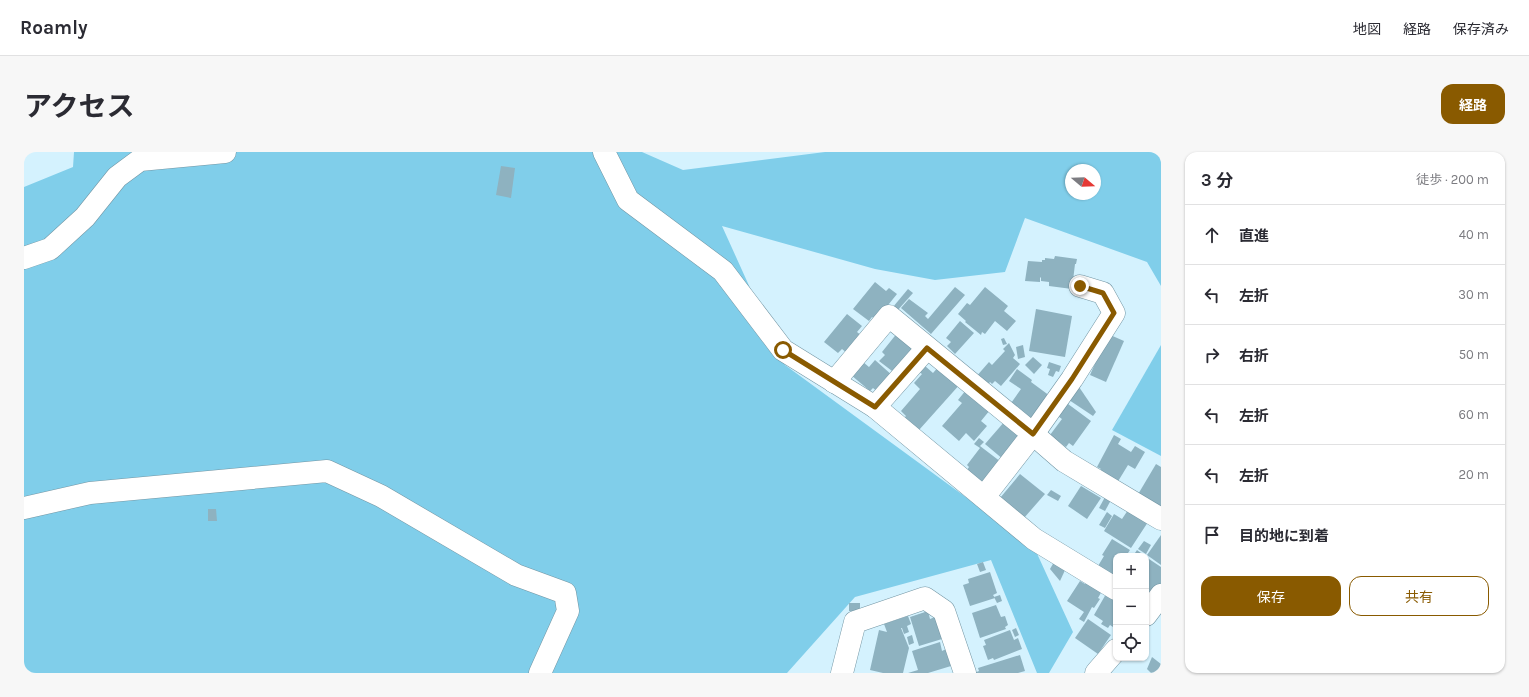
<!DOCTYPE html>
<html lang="ja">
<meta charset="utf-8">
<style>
:root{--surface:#fff;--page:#f7f7f7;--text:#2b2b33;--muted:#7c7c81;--line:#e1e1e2;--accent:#895a00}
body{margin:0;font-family:Karla,"Noto Sans JP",sans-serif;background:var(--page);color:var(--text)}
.controls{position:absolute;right:12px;bottom:12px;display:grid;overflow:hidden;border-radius:8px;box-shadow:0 1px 3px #0004}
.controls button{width:36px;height:36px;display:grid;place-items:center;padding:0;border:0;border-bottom:1px solid var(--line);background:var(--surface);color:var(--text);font:20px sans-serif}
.compass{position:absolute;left:1041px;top:12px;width:36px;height:36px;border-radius:50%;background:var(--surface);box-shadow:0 1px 3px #0004;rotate:109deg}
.stop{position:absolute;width:12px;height:12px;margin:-9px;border:3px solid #895a00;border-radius:50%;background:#fff}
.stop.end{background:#895a00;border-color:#fff;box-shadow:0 1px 4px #0008}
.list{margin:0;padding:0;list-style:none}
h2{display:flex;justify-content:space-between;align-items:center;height:52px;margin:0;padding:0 16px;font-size:17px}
h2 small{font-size:13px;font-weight:400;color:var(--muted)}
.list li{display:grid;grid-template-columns:26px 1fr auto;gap:12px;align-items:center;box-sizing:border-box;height:60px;padding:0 16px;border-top:1px solid var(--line)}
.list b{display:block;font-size:15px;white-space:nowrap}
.list em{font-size:13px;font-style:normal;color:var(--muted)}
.actions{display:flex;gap:8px;padding:12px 16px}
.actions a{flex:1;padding:9px 0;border:1px solid var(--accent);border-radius:12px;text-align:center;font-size:14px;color:var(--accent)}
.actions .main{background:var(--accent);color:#fff}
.icon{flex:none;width:22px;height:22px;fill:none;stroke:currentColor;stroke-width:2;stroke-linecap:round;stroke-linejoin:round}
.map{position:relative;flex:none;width:1137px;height:521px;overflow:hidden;border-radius:12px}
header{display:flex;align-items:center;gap:24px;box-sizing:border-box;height:56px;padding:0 20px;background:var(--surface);border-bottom:1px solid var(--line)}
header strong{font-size:19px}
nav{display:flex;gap:22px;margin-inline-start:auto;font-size:14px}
.intro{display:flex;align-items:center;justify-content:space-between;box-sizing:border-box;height:96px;padding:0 24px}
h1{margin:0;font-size:28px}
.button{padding:10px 18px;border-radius:12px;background:var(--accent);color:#fff;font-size:14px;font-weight:700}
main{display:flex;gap:24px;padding:0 24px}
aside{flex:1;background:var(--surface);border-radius:12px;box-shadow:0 1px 3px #0004}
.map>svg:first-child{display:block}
.green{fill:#80ceea;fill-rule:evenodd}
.building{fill:#8eb2c0}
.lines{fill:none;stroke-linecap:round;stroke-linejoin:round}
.minor-casing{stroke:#7396a4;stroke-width:23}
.minor{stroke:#fff;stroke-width:22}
.route{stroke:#895a00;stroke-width:5}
</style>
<header>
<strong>Roamly</strong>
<nav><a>地図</a><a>経路</a><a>保存済み</a></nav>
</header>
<div class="intro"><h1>アクセス</h1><a class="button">経路</a></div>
<main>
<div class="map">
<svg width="1137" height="521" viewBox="0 0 1137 521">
<rect width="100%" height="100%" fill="#d4f2fe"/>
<!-- green -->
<g class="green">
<path d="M50,0h568l41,18 142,-18h336v134l-14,-24 -122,-44 -20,54 -70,8 -60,-11 -153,-43 63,139 249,182 39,85 -24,41h-12l-46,-113 -136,37 -68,76h-763v-486l49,-20zM1047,18h24v24h-24z"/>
<polygon points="1137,193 1137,304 1088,278"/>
</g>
<!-- building -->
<g class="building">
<polygon points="477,14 491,16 487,46 472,43"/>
<polygon points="1031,104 1053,107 1052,112 1051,112 1048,137 1025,134 1025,130 1017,129 1017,126 1016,125 1016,130 1001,129 1004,109 1018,110 1018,108 1021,108 1021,106 1030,107"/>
<polygon points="851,130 862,139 865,136 873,142 852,168 848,165 845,169 829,157"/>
<polygon points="931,135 941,143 907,182 877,156 885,147 904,161 901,164 904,167"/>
<polygon points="961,135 984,154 980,159 992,169 983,179 971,169 961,182 958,180 957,183 941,170 942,169 934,162 943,151 946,153"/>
<polygon points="884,137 889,141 873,159 869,155"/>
<polygon points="1012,157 1048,164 1041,205 1005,199"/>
<polygon points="823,162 838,174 833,180 838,184 824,202 818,197 814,201 800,190"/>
<polygon points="936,169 950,181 931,202 923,194 927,190 922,186"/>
<polygon points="874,180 894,196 872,222 855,209 861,203 858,200"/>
<polygon points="1084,182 1100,189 1082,230 1066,223"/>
<polygon points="980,186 983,192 979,193 977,187"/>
<polygon points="985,191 991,203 989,206 996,212 977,234 971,229 968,232 966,230 962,235 951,226 965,210 968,213 981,199 979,197"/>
<polygon points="999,193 1001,205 994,207 992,195"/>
<polygon points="1009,205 1018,213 1010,222 1001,213"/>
<polygon points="851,208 869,224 855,241 849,236 846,239 827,223 839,210 845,215"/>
<polygon points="1025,210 1037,214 1035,220 1032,219 1029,225 1024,223 1026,217 1023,216"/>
<polygon points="916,213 937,231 895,278 880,266 882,264 877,259 896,237 890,231 898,222 895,220 901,214 909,221"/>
<polygon points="993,217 1008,228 1007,230 1026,244 1007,270 985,254 997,237 985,229"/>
<polygon points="1053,232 1072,260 1069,264 1042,246"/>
<polygon points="942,238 966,258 957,269 963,274 950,289 942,281 935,289 918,274 938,251 934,248"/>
<polygon points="1040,249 1067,269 1049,294 1045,291 1042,295 1026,283 1038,267 1031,262"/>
<polygon points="981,269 999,284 980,308 961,292"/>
<polygon points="1090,283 1097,287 1094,292 1107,300 1111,294 1121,300 1111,317 1104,313 1093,331 1075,321 1077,317 1073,315"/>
<polygon points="955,286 960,290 956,294 977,310 960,331 943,318 945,315 943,313 956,296 950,292"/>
<polygon points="1132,312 1137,315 1137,358 1113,344"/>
<polygon points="996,322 1021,342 1000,366 976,346"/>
<polygon points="1057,334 1077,346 1063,367 1044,354"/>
<polygon points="1027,338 1037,344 1034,349 1023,343"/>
<polygon points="1081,345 1087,348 1081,359 1075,356"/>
<polygon points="184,357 192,357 193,369 184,369"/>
<polygon points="1104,358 1124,370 1107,396 1080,379 1090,362 1098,367"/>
<polygon points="1083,360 1088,364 1081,376 1075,373"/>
<polygon points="1137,383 1137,413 1123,403"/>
<polygon points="1088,387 1106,398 1102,404 1092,404 1092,420 1090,423 1074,414 1080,404 1078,403"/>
<polygon points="1120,389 1127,393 1122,402 1114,397"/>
<polygon points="1113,398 1121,404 1109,404"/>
<polygon points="1122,405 1137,415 1137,431 1129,442 1122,436"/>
<polygon points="959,410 962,418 956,420 953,412"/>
<polygon points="1030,410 1042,416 1036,429 1026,417"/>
<polygon points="966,420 973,441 969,443 971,446 946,454 939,433 945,431 944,427"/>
<polygon points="1056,429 1061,432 1063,430 1078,439 1074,446 1076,447 1070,456 1068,455 1060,470 1055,467 1060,460 1043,449"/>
<polygon points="1082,442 1092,448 1092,477 1086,473 1084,476 1077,472 1079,469 1070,463"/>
<polygon points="976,443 978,449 973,451 970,445"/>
<polygon points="825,451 836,451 836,460 825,459"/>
<polygon points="972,453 977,465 981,464 984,473 981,475 982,477 956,486 948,461"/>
<polygon points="904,459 906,467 911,465 918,487 895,494 886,465"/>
<polygon points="884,464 887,472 883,474 885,480 880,482 878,476 877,476 885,496 879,521 859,521 846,518 855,478 863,480 860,472"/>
<polygon points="1064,467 1087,483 1074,502 1051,486"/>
<polygon points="992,476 995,483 991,485 988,478"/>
<polygon points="986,478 990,488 994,486 998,497 970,508 969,506 964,508 959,494 962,493 960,488"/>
<polygon points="888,483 890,491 885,493 883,485"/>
<polygon points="916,490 918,499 922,497 927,514 904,521 884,521 894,518 888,499"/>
<polygon points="996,503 1001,519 994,521 950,521 955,519 954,516"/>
<polygon points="1128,505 1137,512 1137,521 1127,521 1123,517"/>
</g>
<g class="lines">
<defs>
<g id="minor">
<polyline points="580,0 604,48 699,119 759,198 851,255 1010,387 1092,437"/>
<polyline points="0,106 26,97 61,65 93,25 116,8 201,0"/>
<polyline points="810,230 865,164 1009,282 1040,309 1137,367"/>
<polyline points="851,255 903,196"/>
<polyline points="960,345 1009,282 1048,227 1090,161 1079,141 1056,134"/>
<polyline points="0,356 66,341 303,319 357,344 492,423 541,441 544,459 516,521"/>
<polyline points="1122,463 1137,443"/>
<polyline points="818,521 831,470 901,446 920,459 941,521"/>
<polyline points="1072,521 1092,498"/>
</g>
</defs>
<!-- minor casing -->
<use href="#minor" class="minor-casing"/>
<!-- minor -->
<use href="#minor" class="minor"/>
</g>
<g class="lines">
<!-- route -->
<polyline class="route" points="759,198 851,255 903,196 1009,282 1048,227 1090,161 1079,141 1056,134"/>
</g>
</svg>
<div class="controls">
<button>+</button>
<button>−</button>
<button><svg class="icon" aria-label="locate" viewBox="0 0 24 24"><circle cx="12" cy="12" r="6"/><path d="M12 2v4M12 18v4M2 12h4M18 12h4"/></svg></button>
</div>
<svg class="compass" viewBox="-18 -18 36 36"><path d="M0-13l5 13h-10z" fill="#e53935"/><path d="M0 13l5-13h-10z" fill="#7c7c81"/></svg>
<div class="stop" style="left:759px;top:198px"></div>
<div class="stop end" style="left:1056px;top:134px"></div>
</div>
<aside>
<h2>3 分<small>徒歩 · 200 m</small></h2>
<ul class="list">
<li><svg class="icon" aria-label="ahead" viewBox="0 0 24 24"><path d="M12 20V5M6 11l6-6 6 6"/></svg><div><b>直進</b></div><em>40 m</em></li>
<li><svg class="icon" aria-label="left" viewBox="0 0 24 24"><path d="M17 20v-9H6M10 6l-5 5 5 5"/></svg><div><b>左折</b></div><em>30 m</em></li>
<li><svg class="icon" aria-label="right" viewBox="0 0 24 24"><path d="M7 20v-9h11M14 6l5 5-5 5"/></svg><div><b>右折</b></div><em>50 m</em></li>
<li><svg class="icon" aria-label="left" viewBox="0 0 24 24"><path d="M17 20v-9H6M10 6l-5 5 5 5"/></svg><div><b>左折</b></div><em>60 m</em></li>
<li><svg class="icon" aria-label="left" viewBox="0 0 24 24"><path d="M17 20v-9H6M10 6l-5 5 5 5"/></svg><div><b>左折</b></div><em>20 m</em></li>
<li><svg class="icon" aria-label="arrive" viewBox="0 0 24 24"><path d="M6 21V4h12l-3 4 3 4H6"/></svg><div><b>目的地に到着</b></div></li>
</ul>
<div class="actions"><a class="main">保存</a><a>共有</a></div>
</aside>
</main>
